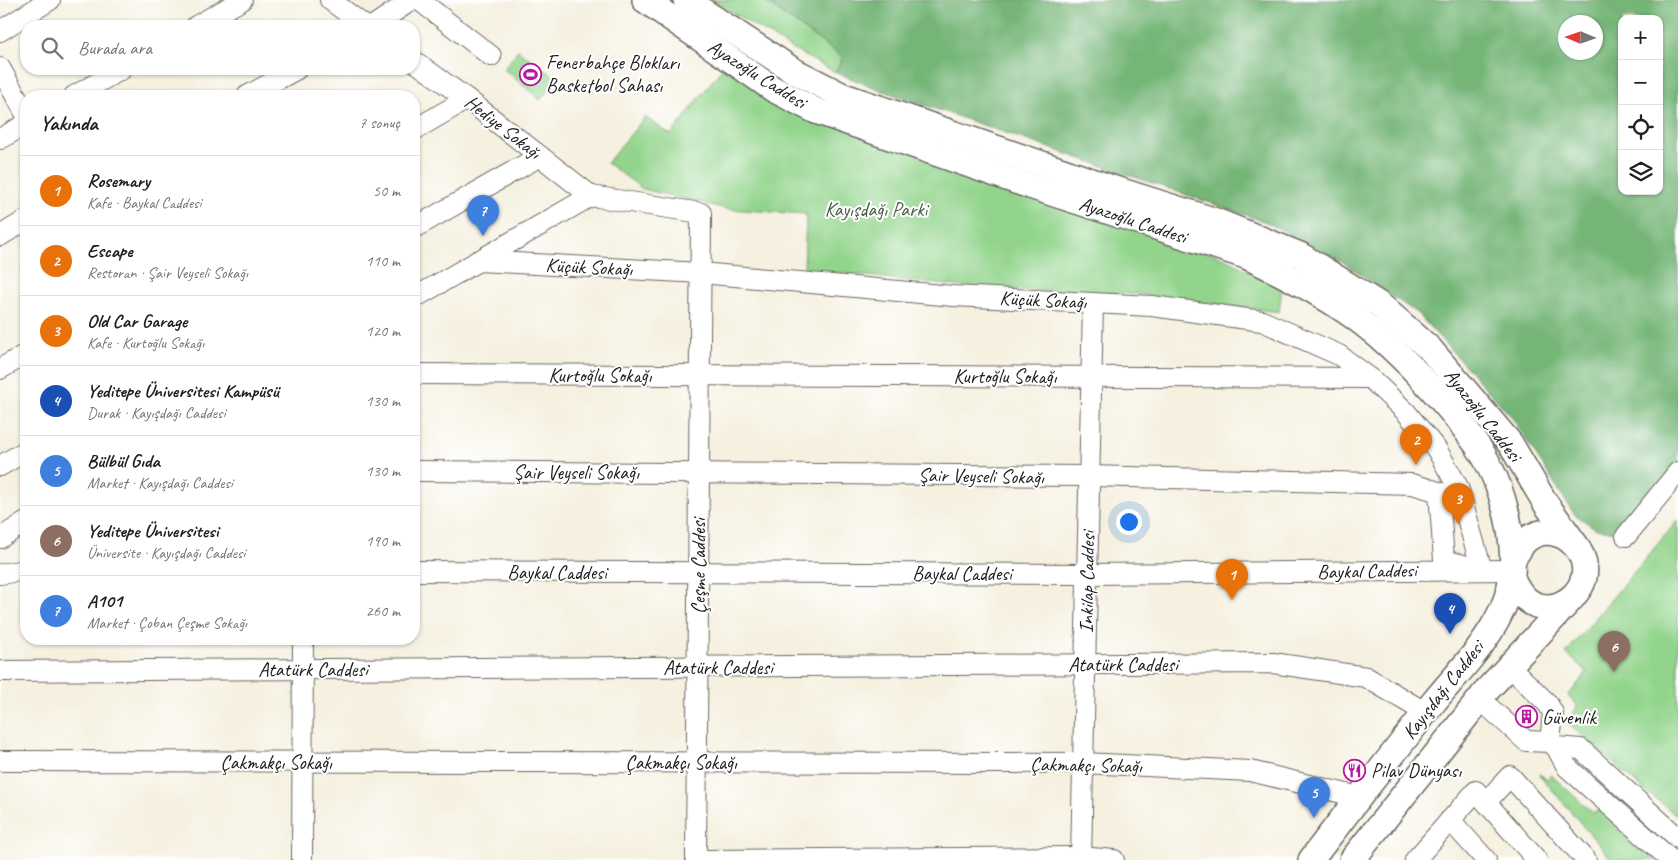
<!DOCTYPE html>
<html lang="tr">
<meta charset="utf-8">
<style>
:root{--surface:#fff;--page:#f6f6f6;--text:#202124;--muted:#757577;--line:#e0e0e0;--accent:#0f766e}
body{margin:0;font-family:Caveat,sans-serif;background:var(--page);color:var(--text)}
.controls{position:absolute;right:15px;top:15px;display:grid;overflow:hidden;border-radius:10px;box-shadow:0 1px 4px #0004}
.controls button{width:45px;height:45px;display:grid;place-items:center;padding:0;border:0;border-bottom:1px solid var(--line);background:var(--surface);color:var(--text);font:25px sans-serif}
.compass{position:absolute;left:1558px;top:15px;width:45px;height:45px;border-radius:50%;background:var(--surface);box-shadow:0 1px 4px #0004;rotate:272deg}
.you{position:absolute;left:1128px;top:521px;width:18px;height:18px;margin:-12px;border:4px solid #fff;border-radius:50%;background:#1a73e8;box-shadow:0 0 0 8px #1a73e833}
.badge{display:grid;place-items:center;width:32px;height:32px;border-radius:50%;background:var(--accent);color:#fff;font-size:16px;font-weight:700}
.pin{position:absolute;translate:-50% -41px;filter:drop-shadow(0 1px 2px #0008)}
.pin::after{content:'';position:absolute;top:26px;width:18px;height:15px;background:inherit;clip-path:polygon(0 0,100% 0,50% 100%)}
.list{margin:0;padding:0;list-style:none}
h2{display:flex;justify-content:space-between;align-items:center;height:65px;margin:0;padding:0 20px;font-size:21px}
h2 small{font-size:16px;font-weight:400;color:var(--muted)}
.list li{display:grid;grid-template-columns:32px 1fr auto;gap:15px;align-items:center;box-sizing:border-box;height:70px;padding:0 20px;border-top:1px solid var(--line)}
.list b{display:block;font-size:19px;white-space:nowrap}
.list p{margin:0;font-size:16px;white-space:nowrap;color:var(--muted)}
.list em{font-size:16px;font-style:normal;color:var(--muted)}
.icon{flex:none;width:28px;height:28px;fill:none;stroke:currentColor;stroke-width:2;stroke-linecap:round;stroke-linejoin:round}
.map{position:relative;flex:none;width:1678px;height:860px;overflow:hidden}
.search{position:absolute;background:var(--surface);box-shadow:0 1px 4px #0004;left:20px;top:20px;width:400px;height:55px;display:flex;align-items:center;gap:12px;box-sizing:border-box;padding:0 18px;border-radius:20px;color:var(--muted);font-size:19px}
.panel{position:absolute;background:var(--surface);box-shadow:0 1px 4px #0004;left:20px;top:90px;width:400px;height:555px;border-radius:20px}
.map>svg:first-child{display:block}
.green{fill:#92d48b;stroke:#577854}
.forest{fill:#75b677;stroke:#48694a;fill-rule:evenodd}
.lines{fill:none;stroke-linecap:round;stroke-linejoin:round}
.minor-casing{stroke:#686660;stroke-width:22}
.major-casing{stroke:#686660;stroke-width:28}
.minor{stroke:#fff;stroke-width:20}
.major{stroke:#fff;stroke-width:25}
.labels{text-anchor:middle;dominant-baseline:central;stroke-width:4;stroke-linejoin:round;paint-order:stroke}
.poi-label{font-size:20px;fill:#1c1c1c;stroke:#fff;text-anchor:start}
.street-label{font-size:20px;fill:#1c1c1c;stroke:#fff}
.park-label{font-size:20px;fill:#455c43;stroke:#fff}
</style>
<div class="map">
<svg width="1678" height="860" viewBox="0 0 1678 860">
<rect width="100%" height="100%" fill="#fff"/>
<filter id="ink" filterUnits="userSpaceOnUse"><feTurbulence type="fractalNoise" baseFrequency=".02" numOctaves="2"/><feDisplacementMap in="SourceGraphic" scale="10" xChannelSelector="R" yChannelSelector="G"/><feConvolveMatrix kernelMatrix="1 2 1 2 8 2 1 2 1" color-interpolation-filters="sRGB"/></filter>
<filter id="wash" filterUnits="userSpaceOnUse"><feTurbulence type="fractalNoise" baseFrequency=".0096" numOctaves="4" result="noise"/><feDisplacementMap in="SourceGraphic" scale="20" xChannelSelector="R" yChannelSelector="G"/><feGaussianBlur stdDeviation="1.12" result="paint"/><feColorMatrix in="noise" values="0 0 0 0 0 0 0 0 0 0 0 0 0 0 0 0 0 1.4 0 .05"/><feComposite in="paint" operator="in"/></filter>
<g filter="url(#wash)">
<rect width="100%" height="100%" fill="#f5f0df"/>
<!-- green -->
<g class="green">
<polygon points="712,0 763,0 843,57 835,72 792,49"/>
<polygon points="518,50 557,79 540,100 504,69"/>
<polygon points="723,67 1222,257 1282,288 1279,312 1137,294 984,289 804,269 806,214 727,209 643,189 607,163 645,117 671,135"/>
<polygon points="1678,520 1678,816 1649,794 1568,724 1577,706 1568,696 1587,672 1566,653"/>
<polygon points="1539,774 1547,779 1551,775 1593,813 1601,809 1658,860 1612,860"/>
</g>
<!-- forest -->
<path class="forest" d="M763,0h915v465l-53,68 -29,-4 -22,-15 -63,-98 -93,-102 -78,-54 -74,-38 -383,-131 -48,-19 8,-15zM1622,19h37v172h-37zM1566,22h30v30h-30z"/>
</g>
<g filter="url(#ink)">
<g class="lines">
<defs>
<g id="minor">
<polyline points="330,0 365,26"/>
<polyline points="419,0 491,56"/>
<polyline points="196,26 242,0"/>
<polyline points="373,26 412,0"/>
<polyline points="0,31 50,0"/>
<polyline points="414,61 467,99 591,196"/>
<polyline points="0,68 26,114"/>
<polyline points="74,96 122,69"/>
<polyline points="247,96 297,69"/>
<polyline points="414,130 467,99"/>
<polyline points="0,139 26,124"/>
<polyline points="591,196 701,213 696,860"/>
<polyline points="414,228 540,156"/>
<polyline points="0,236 26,220"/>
<polyline points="477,261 701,273 953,296 1152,306 1262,321 1339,355 1370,378 1406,412 1437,450 1458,487 1482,570"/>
<polyline points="414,298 591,196"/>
<polyline points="0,369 26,354"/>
<polyline points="414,374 1370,378"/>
<polyline points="0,466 26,451"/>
<polyline points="414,471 1089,476 1412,484 1439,492 1444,560 1482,570"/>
<polyline points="1626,536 1678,472"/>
<polyline points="0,538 26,522"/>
<polyline points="414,571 1087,574 1511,570"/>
<polyline points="0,574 26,570"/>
<polyline points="1509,666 1548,704 1553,713 1550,742"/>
<polyline points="0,671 1273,663 1366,677 1426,713"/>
<polyline points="1480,699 1526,741 1550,742 1556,747 1567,767 1671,860"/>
<polyline points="1556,747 1581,749 1678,838"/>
<polyline points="0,761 1083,763 1250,771 1359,797"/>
<polyline points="1486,802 1510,776 1586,860"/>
<polyline points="1450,820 1486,860"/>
<polyline points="302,860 303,639"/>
<polyline points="705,860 1081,857 1114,860"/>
<polyline points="1081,860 1093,303"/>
<polyline points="1415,860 1476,791 1537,860"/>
</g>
<g id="major">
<path d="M645,0l128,89 43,22 214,75 216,70c34,16 69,34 101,56 46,31 98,88 130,133 27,39 46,110 29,155 -14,39 -47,71 -73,103 -41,52 -82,104 -122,157"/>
<polyline points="686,0 794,71 841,95 1118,190 1216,221 1300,255 1380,305 1430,349 1510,443 1546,504 1578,548"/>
<path d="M1513,580c6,14 17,27 34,27 11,0 19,-4 27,-12 32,-33 -15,-83 -49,-54 -4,4 -7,11 -11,16"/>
<polyline points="1352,860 1488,689 1573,597"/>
</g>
</defs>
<!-- minor casing -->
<use href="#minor" class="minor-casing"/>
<!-- major casing -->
<use href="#major" class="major-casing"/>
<!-- minor -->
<use href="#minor" class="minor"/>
<!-- major -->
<use href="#major" class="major"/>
</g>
</g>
<!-- icons -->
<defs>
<symbol id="stadium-ring" viewBox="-11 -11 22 22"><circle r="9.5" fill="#fff" stroke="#b5179e" stroke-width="1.5"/><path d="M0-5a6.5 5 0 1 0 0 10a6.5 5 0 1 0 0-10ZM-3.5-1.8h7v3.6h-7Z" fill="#b5179e"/></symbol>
<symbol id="building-ring" viewBox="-11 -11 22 22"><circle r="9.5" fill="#fff" stroke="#b5179e" stroke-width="1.5"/><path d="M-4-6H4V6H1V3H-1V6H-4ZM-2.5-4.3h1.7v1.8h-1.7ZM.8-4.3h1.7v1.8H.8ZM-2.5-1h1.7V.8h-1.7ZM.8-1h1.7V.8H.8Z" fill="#b5179e"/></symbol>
<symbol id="restaurant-ring" viewBox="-11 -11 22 22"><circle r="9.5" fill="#fff" stroke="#b5179e" stroke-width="1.5"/><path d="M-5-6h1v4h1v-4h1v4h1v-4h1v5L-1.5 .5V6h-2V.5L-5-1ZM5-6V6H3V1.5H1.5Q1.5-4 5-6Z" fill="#b5179e"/></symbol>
</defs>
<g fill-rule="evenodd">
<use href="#stadium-ring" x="518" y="62" width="25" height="25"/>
<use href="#building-ring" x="1514" y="704" width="25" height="25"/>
<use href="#restaurant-ring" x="1342" y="758" width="25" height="25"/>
</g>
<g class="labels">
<!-- poi labels -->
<g class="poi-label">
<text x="546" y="62">Fenerbahçe Blokları<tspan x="546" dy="23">Basketbol Sahası</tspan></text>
<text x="1542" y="717">Güvenlik</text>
<text x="1371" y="770">Pilav Dünyası</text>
</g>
<!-- street labels -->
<g class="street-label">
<text transform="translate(757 74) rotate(32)">Ayazoğlu Caddesi</text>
<text transform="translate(503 127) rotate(38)">Hediye Sokağı</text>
<text transform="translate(1133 220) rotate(18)">Ayazoğlu Caddesi</text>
<text transform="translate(589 267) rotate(3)">Küçük Sokağı</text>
<text transform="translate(1043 300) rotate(3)">Küçük Sokağı</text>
<text x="600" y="375">Kurtoğlu Sokağı</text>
<text x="1005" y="376">Kurtoğlu Sokağı</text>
<text transform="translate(1483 415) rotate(52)">Ayazoğlu Caddesi</text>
<text x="576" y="472">Şair Veyseli Sokağı</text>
<text transform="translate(981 476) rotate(1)">Şair Veyseli Sokağı</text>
<text transform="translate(698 566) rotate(-90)">Çeşme Caddesi</text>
<text transform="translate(1367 571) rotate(-1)">Baykal Caddesi</text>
<text x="557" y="572">Baykal Caddesi</text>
<text x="962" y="573">Baykal Caddesi</text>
<text transform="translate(1087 582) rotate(-89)">Inkilap Caddesi</text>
<text x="1123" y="664">Atatürk Caddesi</text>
<text x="718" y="667">Atatürk Caddesi</text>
<text x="313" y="669">Atatürk Caddesi</text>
<text transform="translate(1443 690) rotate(-52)">Kayışdağı Caddesi</text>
<text x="276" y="762">Çakmakçı Sokağı</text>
<text x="681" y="762">Çakmakçı Sokağı</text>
<text transform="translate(1086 765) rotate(1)">Çakmakçı Sokağı</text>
</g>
<!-- park labels -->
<g class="park-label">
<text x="876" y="209">Kayışdağı Parki</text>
</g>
</g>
</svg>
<div class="controls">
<button>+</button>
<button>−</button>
<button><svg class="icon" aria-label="locate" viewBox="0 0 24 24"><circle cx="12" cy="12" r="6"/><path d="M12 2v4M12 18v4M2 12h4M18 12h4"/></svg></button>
<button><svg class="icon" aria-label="layers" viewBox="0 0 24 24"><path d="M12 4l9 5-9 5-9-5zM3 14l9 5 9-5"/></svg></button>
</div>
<svg class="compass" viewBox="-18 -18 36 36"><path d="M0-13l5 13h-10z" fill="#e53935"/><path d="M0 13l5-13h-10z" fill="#757577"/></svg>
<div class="you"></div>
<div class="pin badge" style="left:1232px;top:600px;background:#e8710a">1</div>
<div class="pin badge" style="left:1416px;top:465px;background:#e8710a">2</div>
<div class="pin badge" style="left:1458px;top:524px;background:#e8710a">3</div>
<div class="pin badge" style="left:1450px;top:634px;background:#1a4fb4">4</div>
<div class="pin badge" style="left:1314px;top:818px;background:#3f7fe0">5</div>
<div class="pin badge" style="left:1614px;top:672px;background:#8d6e63">6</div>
<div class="pin badge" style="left:483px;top:236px;background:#3f7fe0">7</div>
<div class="search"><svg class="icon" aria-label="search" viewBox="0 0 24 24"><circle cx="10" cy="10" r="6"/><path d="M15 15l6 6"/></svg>Burada ara</div>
<section class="panel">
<h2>Yakında<small>7 sonuç</small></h2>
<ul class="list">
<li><span class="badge" style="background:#e8710a">1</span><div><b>Rosemary</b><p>Kafe · Baykal Caddesi</p></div><em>50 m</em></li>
<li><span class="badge" style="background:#e8710a">2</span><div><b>Escape</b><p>Restoran · Şair Veyseli Sokağı</p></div><em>110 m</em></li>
<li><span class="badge" style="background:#e8710a">3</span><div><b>Old Car Garage</b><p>Kafe · Kurtoğlu Sokağı</p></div><em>120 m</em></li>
<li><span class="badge" style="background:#1a4fb4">4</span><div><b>Yeditepe Üniversitesi Kampüsü</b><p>Durak · Kayışdağı Caddesi</p></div><em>130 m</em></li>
<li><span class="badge" style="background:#3f7fe0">5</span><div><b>Bülbül Gıda</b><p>Market · Kayışdağı Caddesi</p></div><em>130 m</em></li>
<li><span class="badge" style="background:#8d6e63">6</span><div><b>Yeditepe Üniversitesi</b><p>Üniversite · Kayışdağı Caddesi</p></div><em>190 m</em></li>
<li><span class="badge" style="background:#3f7fe0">7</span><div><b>A101</b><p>Market · Çoban Çeşme Sokağı</p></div><em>260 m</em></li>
</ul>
</section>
</div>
